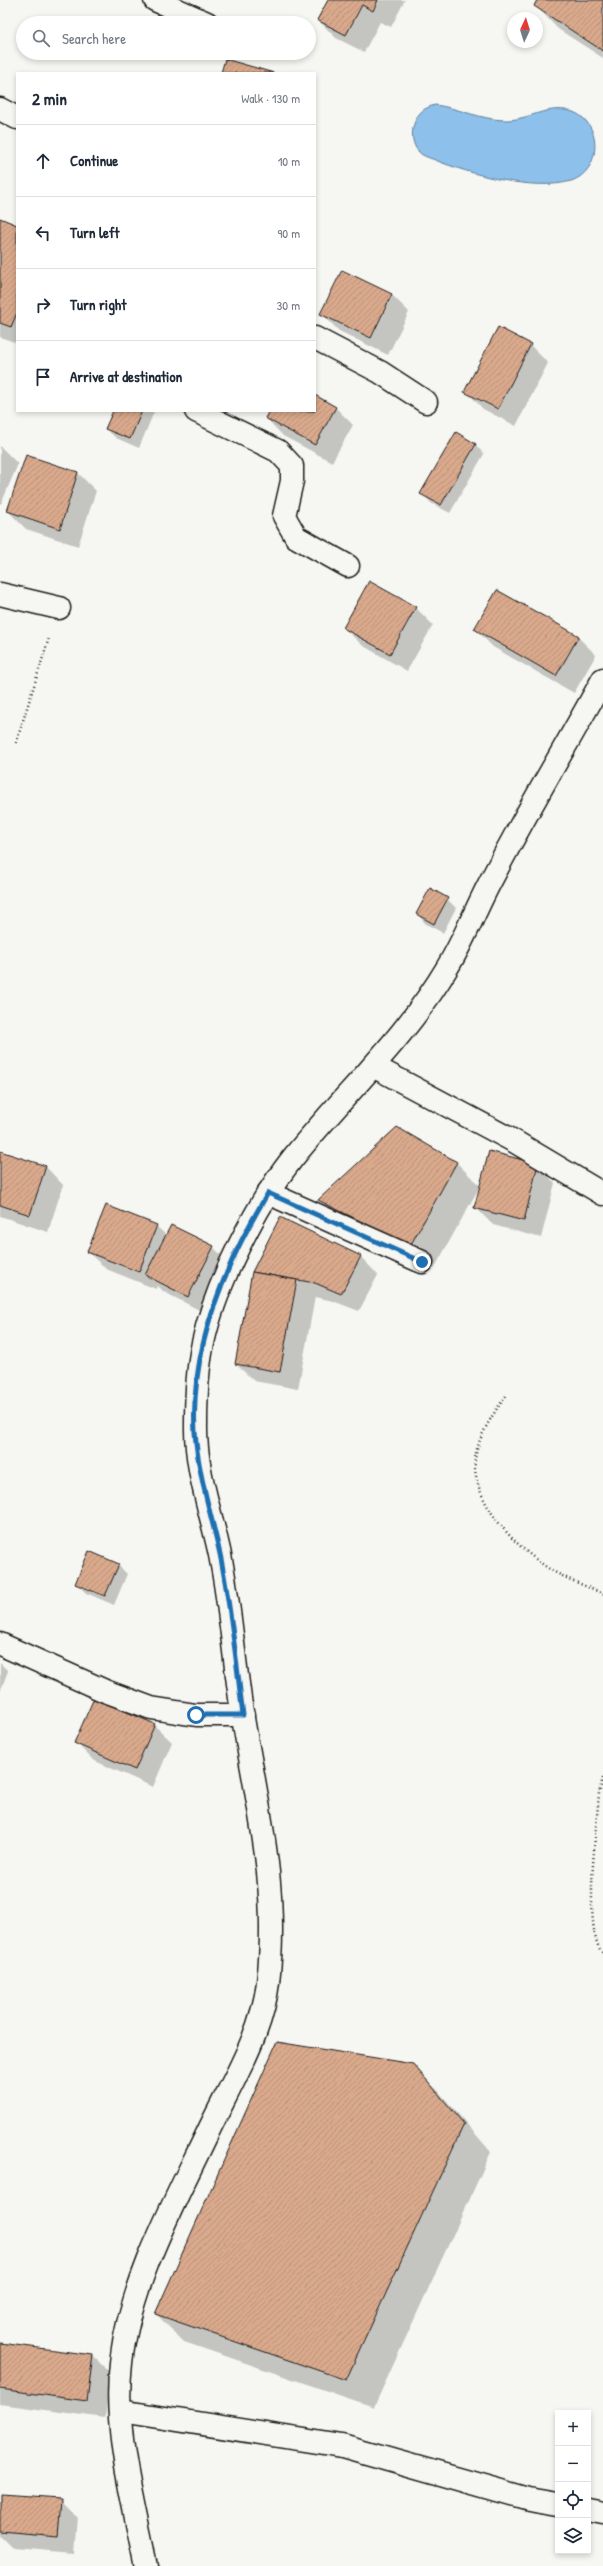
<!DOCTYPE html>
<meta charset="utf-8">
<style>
:root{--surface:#fff;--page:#f6f6f7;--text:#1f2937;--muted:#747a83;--line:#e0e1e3}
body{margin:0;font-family:"Patrick Hand",sans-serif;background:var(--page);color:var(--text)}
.controls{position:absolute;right:12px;bottom:12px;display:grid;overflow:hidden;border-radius:0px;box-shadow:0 2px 6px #0003}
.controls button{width:36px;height:36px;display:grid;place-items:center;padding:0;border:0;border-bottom:1px solid var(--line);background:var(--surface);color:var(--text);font:20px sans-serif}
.compass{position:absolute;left:507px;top:12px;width:36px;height:36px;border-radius:50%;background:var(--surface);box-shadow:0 2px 6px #0003;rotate:4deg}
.stop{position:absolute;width:12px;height:12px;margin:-9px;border:3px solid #1f6fb2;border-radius:50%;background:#fff}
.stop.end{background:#1f6fb2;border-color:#fff;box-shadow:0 1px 4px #0008}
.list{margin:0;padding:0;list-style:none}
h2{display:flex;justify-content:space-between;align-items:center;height:52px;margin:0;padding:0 16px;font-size:17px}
h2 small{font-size:13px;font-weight:400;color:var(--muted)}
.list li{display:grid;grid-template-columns:26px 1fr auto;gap:12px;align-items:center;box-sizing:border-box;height:72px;padding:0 16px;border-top:1px solid var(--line)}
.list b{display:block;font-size:15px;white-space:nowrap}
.list em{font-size:13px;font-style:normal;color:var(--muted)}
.icon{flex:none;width:22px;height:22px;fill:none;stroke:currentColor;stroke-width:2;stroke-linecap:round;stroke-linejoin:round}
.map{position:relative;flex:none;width:603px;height:2566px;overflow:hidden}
.search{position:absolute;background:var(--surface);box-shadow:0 2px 6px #0003;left:16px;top:16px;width:300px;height:44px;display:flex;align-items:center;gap:10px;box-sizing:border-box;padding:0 14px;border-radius:22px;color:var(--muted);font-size:15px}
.panel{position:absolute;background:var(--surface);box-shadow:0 2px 6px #0003;left:16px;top:72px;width:300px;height:340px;border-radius:0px}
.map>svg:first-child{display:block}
.water{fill:#8dc0ea;stroke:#607e98}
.shadow{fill:#0003}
.building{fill:url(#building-hatch);stroke:#1c1c1c}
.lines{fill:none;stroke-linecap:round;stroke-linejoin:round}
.street-casing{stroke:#1c1c1c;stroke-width:25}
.path{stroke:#1c1c1c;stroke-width:2.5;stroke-dasharray:1 3;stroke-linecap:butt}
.street{stroke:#f6f6f2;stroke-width:22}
.route{stroke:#1f6fb2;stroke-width:5}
</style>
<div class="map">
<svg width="603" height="2566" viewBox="0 0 603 2566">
<defs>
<pattern id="building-hatch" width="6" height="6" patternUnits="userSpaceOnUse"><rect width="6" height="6" fill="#d9a98c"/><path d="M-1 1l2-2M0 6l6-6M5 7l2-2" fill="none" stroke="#ba9178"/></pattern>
</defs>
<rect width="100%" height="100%" fill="#f6f6f2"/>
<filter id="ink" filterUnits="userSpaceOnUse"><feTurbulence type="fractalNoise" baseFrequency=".025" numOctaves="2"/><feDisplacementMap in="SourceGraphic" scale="8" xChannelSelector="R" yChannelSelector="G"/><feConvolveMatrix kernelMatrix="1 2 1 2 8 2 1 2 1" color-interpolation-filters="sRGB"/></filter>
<g filter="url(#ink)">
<!-- water -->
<path class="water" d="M435,105c24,3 46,15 71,15 22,0 41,-15 64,-9 33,9 33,60 1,70 -38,11 -101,-7 -136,-21 -5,-2 -13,-4 -16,-8 -7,-7 -8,-19 -5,-28 4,-12 10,-16 21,-19z"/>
<!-- shadow -->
<g class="shadow">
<polygon points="329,0 405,0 391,27 380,22 364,52 336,38 318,20"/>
<polygon points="538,0 603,0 603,58 558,29 535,5"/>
<polygon points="0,219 17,226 17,343 0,337"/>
<polygon points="392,295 409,312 388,355 339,331 322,314"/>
<polygon points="530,345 548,363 516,426 483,409 466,391"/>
<polygon points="315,397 335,407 353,425 332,462 283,436 266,418 270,411 315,411"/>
<polygon points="114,411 154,412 139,448 116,438 106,429"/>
<polygon points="475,444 484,454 450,513 431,503 422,493"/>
<polygon points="0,446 18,464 1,504 0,503"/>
<polygon points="27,456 78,473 96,491 78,546 26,529 8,511"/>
<polygon points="415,607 433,625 407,671 362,645 344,628"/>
<polygon points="475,629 578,637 596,655 574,693 493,647"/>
<polygon points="447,899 456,908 443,933 426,924 417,914"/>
<polygon points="397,1128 457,1163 481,1187 537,1165 555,1183 541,1238 493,1225 475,1207 480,1186 434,1269 343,1223 320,1200"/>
<polygon points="0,1152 46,1167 63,1185 48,1232 0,1216"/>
<polygon points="281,1219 361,1257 378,1275 359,1311 333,1301 315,1297 298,1389 254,1381 236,1364 253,1272"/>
<polygon points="156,1226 167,1236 213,1247 231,1265 205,1313 164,1292 157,1285 156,1289 106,1269 88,1252"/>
<polygon points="118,1565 127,1574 114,1605 86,1593 76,1583"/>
<polygon points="0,1663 8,1671 0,1692"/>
<polygon points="154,1725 172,1742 153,1787 93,1760 76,1743"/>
<polygon points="413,2065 440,2093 491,2152 374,2407 184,2342 156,2314"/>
<polygon points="0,2344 93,2356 111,2374 105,2418 0,2404"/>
<polygon points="0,2495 60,2499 78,2517 75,2553 13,2548 0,2535"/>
</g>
<!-- building -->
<g class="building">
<polygon points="328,0 378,0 373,11 362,5 346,35 317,20"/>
<polygon points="537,0 603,0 603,51 534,6"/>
<polygon points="225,59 274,73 221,73"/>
<polygon points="0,218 17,225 17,313 11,327 0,323"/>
<polygon points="342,270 392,294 371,338 320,314"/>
<polygon points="498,327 531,344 498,409 464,392"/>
<polygon points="315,395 336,407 315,445 265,418 269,411 315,411"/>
<polygon points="113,411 142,411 130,439 105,429"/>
<polygon points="456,432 476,444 441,505 420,494"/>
<polygon points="26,455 78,472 60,529 7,511"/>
<polygon points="369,581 416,607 390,654 343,628"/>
<polygon points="497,590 579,636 556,676 474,629"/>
<polygon points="430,888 448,898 434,924 416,914"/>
<polygon points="397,1127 457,1162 410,1246 318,1200"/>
<polygon points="0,1151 46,1166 30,1215 0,1205"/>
<polygon points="489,1151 538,1164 524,1221 474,1208"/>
<polygon points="106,1205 157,1225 139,1272 87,1252"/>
<polygon points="280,1217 361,1256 341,1294 315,1283 252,1272"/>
<polygon points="171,1225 214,1246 188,1297 145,1275"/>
<polygon points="252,1272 297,1280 280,1372 235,1364"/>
<polygon points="89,1551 119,1564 105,1596 75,1584"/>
<polygon points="94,1698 155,1724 135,1770 74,1743"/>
<polygon points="277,2042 413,2064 464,2124 346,2380 155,2314"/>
<polygon points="0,2343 93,2355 87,2401 0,2389"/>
<polygon points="0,2494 61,2498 58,2536 0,2531"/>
</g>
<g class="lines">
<defs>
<g id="street">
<polyline points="155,0 207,23"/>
<polyline points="0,109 17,118"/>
<polyline points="315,338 380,372 426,402"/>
<polyline points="196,411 278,451 292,466 292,481 284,516 296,537 348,566"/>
<polyline points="0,594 59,608"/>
<polyline points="373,1066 512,1140 603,1194"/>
<polyline points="268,1193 422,1262"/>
<polyline points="0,1644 105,1691 151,1708 196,1715 243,1715"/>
<polyline points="120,2411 342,2446 529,2499 558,2504"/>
<polyline points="588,2509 603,2512"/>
<path d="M146,2566c-13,-66 -33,-136 -25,-203 8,-77 53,-160 86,-229 23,-49 55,-98 61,-152 11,-93 -10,-174 -25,-264 -9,-54 -12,-109 -23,-163 -9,-43 -25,-86 -24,-131 0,-27 1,-54 7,-81 12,-57 53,-138 89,-184 51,-64 113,-120 155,-191 16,-26 27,-55 41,-82 36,-70 77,-138 115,-207"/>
</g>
</defs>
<!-- street casing -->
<use href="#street" class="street-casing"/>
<!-- path -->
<g class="path">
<polyline points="16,743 49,638"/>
<path d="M506,1396c-14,19 -34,49 -31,74 5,40 39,74 70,96 17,12 40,19 58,28"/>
<path d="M603,1778l-4,15c-2,30 -17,141 4,160"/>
</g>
<!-- street -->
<use href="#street" class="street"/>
</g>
</g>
<g class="lines" filter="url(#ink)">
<!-- route -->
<path class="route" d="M196,1715h47c-7,-54 -12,-108 -23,-161 -9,-40 -22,-81 -25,-122 -5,-84 30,-168 73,-239l154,69"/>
</g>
</svg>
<div class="controls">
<button>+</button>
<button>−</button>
<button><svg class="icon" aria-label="locate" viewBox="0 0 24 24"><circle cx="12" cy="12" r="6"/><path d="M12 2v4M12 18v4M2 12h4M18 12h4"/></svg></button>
<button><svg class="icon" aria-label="layers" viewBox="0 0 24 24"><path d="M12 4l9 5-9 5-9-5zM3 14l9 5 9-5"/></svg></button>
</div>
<svg class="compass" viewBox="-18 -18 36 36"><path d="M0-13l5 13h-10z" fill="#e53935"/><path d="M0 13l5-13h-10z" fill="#747a83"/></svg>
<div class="stop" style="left:196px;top:1715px"></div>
<div class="stop end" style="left:422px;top:1262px"></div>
<div class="search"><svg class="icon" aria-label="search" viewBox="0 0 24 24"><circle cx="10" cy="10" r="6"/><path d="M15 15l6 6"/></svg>Search here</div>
<section class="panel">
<h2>2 min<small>Walk · 130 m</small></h2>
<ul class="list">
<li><svg class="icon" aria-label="ahead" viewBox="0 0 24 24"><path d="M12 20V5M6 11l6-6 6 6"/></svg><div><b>Continue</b></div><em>10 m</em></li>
<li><svg class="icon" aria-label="left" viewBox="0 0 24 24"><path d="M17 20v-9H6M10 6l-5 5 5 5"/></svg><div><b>Turn left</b></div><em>90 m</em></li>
<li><svg class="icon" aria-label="right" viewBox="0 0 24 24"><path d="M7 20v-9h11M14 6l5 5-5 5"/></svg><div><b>Turn right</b></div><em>30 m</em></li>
<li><svg class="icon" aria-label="arrive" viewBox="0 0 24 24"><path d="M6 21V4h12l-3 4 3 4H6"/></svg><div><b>Arrive at destination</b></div></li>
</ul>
</section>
</div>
